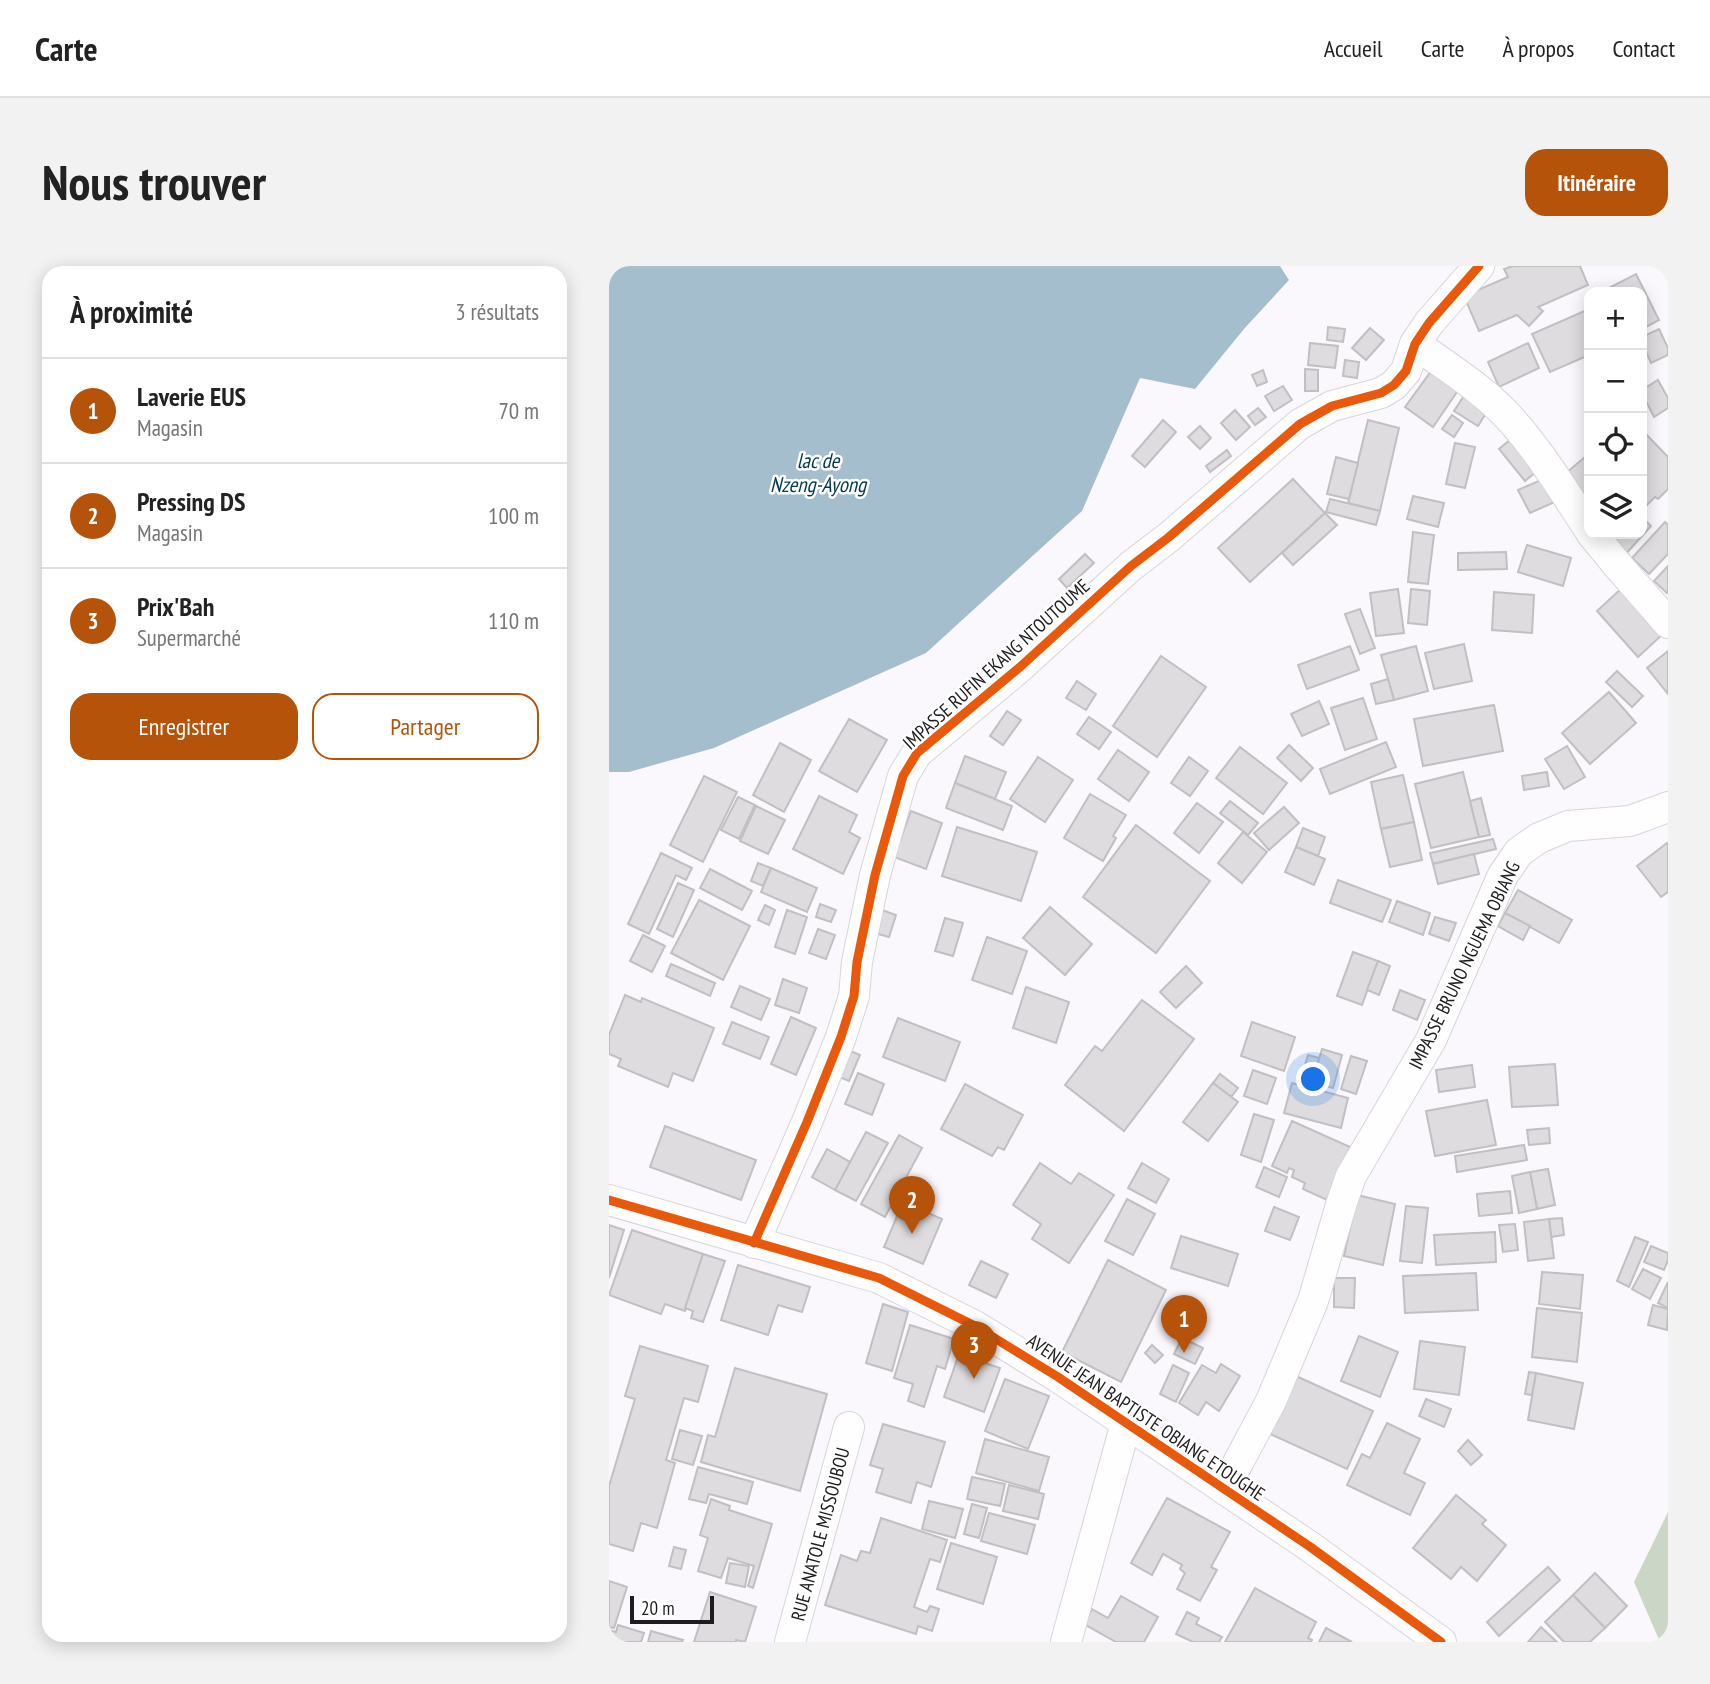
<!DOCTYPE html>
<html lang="fr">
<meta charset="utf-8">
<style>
:root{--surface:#fff;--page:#f2f2f2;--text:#222;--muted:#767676;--line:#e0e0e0;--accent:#b45309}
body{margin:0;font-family:"PT Sans Narrow",sans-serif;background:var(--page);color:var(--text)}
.controls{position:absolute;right:21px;top:21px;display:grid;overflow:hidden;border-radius:14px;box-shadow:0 4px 18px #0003}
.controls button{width:63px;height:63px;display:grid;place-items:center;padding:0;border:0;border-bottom:2px solid var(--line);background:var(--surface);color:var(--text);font:35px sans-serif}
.scale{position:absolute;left:21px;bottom:18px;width:84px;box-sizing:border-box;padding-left:7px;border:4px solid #1d1c1e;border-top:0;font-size:19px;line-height:24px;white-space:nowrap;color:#1d1c1e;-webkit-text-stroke:5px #fff;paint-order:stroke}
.you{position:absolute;left:705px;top:814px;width:24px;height:24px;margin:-18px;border:5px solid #fff;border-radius:50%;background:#1a73e8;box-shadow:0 0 0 10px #1a73e833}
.badge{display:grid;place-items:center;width:46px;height:46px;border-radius:50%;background:var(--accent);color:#fff;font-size:23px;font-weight:700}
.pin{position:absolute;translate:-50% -58px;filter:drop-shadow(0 2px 4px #0008)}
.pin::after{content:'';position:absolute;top:37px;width:24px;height:21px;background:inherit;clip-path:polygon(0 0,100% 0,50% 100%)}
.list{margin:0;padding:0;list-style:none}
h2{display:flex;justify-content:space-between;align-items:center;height:91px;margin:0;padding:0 28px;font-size:30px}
h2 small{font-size:23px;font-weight:400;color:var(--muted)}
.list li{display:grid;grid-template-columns:46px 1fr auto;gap:21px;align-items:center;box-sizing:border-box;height:105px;padding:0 28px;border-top:2px solid var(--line)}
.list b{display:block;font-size:26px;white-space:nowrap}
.list p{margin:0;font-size:23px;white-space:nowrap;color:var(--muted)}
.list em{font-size:23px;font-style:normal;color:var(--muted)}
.actions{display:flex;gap:14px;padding:21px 28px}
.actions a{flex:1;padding:16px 0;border:2px solid var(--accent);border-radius:21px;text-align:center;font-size:24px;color:var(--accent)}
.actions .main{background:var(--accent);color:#fff}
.icon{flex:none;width:38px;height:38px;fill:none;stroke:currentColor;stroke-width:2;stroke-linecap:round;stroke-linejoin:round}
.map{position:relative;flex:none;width:1059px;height:1376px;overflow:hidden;border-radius:21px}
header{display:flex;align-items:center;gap:42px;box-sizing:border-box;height:98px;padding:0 35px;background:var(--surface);border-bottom:2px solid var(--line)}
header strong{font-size:33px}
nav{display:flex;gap:38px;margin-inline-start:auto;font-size:24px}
.intro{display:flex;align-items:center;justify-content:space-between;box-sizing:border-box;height:168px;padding:0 42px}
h1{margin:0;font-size:49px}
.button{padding:18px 32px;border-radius:21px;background:var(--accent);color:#fff;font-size:24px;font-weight:700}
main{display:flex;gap:42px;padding:0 42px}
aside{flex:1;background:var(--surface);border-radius:21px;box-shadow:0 4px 18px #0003}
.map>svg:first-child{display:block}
.forest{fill:#cbd6c7}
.water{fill:#a5becd}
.building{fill:#dedcdf;stroke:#c1bfc2;stroke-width:2}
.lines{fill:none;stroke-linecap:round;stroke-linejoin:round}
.minor-casing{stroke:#d7d5d9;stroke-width:32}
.minor{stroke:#fefeff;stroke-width:30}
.cycleway-casing{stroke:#fff;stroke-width:13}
.cycleway{stroke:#e8590c;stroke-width:9}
.labels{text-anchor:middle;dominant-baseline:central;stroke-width:5;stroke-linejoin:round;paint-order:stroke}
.street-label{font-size:19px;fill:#1d1c1e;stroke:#fff}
.water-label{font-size:21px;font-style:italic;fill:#02394e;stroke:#fff}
</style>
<header>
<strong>Carte</strong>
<nav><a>Accueil</a><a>Carte</a><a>À propos</a><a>Contact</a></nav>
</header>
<div class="intro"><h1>Nous trouver</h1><a class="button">Itinéraire</a></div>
<main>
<aside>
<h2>À proximité<small>3 résultats</small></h2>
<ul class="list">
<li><span class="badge">1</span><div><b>Laverie EUS</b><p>Magasin</p></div><em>70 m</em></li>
<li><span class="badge">2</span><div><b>Pressing DS</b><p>Magasin</p></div><em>100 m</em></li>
<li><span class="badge">3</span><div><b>Prix'Bah</b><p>Supermarché</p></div><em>110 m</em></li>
</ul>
<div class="actions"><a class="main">Enregistrer</a><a>Partager</a></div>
</aside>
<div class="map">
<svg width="1059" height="1376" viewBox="0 0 1059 1376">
<rect width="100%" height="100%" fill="#fbf8fd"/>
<!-- forest -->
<polygon class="forest" points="1059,1246 1059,1376 1051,1376 1025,1316"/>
<!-- water -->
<polygon class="water" points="0,0 671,0 680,14 635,63 586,123 531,112 473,245 317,387 105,482 20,506 0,506"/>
<!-- building -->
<g class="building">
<polygon points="904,0 971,0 979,19 929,41 934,45 920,60 908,49 870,65 855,30 899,11 895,3"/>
<polygon points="1027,8 1050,54 1033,63 1033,26 1002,26 1000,22"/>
<polygon points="980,43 980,89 941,106 923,68"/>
<polygon points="719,61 736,63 734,76 718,74"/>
<polygon points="761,62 775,74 757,94 743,82"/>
<polygon points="1050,63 1059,82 1059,89 1042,97 1033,76 1033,71"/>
<polygon points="701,77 729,80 726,102 699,99"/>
<polygon points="919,77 930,102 890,121 879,96"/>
<polygon points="736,94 750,96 748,112 734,110"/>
<polygon points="696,103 709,104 709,125 696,125"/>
<polygon points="654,104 658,116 648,120 643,109"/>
<polygon points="823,104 850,123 824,161 796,141"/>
<polygon points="1049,114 1059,132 1059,142 1045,151 1038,137 1034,141 1033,124"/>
<polygon points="674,120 683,134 665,145 656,130"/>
<polygon points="858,125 882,139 869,160 845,145"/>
<polygon points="649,142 657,151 646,159 639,150"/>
<polygon points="626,144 641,161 627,174 612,157"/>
<polygon points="843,149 854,157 845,171 833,163"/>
<polygon points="554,154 567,166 536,201 523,190"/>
<polygon points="759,154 790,162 771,245 739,237"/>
<polygon points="591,160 602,172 591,183 579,171"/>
<polygon points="1033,164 1059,191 1059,223 1049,233 1046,231 1034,243 1033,241"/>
<polygon points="907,169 934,200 916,215 890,183"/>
<polygon points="846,177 866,181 856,222 837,218"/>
<polygon points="618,184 622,190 601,206 597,200"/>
<polygon points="727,191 749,197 740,233 718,228"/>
<polygon points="976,191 980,196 980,234 957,207"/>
<polygon points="939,211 950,234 921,247 909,224"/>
<polygon points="684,213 716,247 641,316 609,282"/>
<polygon points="804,230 835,237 829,261 798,253"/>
<polygon points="721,233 771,245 767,259 717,246"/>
<polygon points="716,247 728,259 684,299 673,287"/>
<polygon points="1033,251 1042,260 1015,290 1001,268 1033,268"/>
<polygon points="1056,256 1059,259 1059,288 1040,308 1023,292"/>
<polygon points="804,266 825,269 819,318 799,316"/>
<polygon points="918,279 962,292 954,320 909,306"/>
<polygon points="897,286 898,303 849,304 849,287"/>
<polygon points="476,288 485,297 458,322 450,313"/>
<polygon points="1059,300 1059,326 1058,327 1045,315"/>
<polygon points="1014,321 1055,367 1029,391 988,345"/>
<polygon points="789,323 795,367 767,370 761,327"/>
<polygon points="802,323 821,325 818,359 799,357"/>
<polygon points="885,326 925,329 923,367 883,364"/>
<polygon points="751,343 766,382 751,388 736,348"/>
<polygon points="855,378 863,415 825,423 816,387"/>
<polygon points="741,380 750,404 698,423 689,399"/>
<polygon points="807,380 819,425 785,434 772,389"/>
<polygon points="1059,385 1059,428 1038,402"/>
<polygon points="552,390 597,421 548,491 504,460"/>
<polygon points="1008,405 1034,430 1023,441 997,416"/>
<polygon points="779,413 785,434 767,438 762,418"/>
<polygon points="468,415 487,428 477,444 457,432"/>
<polygon points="1000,426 1027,457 981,498 953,467"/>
<polygon points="754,432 768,473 736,484 722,442"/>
<polygon points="710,435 720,458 693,470 682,448"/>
<polygon points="885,439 894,485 814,500 805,453"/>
<polygon points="398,445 412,454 394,479 381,470"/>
<polygon points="480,451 502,466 490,483 468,468"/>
<polygon points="240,453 278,474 248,526 210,505"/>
<polygon points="777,476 787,501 721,528 711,503"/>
<polygon points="171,477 202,494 175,546 144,529"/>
<polygon points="680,479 704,502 692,515 668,492"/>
<polygon points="958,480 976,511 955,523 936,493"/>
<polygon points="631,481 678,517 654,548 607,512"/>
<polygon points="509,484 540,506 520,535 489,513"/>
<polygon points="356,490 397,506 386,533 346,517"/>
<polygon points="429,491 464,514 436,556 401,533"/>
<polygon points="580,491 599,505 581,530 562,517"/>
<polygon points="854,506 870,571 822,582 806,518"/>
<polygon points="938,506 940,520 915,524 913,510"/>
<polygon points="794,509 805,556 772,563 762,516"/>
<polygon points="95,510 128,526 94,596 61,579"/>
<polygon points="346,517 403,540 394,564 337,542"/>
<polygon points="481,528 517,549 504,570 507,572 494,595 455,572"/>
<polygon points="210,530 248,549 240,566 251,572 234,608 184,583"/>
<polygon points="129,531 146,539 130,573 112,564"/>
<polygon points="872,532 881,569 870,571 861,535"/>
<polygon points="621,535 649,557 639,569 611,547"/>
<polygon points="588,537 614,556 590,587 565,567"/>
<polygon points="147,540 176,554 159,588 131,575"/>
<polygon points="675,541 690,557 660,584 645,567"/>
<polygon points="302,545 333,557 317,603 285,591"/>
<polygon points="805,556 813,594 781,601 772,563"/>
<polygon points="527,559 601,615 547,687 474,631"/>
<polygon points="348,561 428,586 412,635 333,610"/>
<polygon points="694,562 716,571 709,590 687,581"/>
<polygon points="634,566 658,586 633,617 609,597"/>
<polygon points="884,573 887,583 824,598 821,587"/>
<polygon points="1058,577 1059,579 1059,626 1052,631 1028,600"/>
<polygon points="687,581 716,593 705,619 676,606"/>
<polygon points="52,587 83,602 77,614 67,609 40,668 19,658"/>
<polygon points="865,588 870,608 829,618 824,598"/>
<polygon points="149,597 162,602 154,620 142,615"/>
<polygon points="162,602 208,622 198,646 152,626"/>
<polygon points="101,603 143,625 133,644 91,622"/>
<polygon points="729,614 782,634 773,656 721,637"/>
<polygon points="69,617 85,624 64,671 48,663"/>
<polygon points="909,624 963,654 950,677 896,647"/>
<polygon points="90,634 141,660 114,714 62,687"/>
<polygon points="788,635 821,647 814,669 780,656"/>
<polygon points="211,638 227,644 222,656 207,651"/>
<polygon points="156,639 166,644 160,659 149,654"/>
<polygon points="441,641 483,678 456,709 414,672"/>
<polygon points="178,644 198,651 186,688 166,681"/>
<polygon points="273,644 287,649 280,671 266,667"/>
<polygon points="896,647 921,660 914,674 889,660"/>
<polygon points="826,651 847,657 840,675 820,668"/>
<polygon points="336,652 354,657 344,690 326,685"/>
<polygon points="209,663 226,669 217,693 200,687"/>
<polygon points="34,669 56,680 43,706 21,695"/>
<polygon points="378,671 418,685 403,728 363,714"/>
<polygon points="744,686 769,695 753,739 728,730"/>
<polygon points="769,695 781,700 770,729 758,724"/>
<polygon points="62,698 106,717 101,730 57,710"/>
<polygon points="577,700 593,717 567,742 551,726"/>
<polygon points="174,713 198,722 190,747 166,739"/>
<polygon points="131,720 161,733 152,754 122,741"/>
<polygon points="417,721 460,736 447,777 404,762"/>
<polygon points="791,724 816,734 808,754 784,744"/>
<polygon points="16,729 32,736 33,732 105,762 84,815 64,807 59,821 9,800 12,793 0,788 0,769"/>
<polygon points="533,734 585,773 515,865 456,819 486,780 493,785"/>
<polygon points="182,751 207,762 187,809 162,798"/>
<polygon points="289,752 351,776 336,815 274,791"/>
<polygon points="123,756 160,771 151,793 114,778"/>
<polygon points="643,756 686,771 675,805 632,790"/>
<polygon points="713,783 733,789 724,822 703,816"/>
<polygon points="239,784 251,789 240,815 228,810"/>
<polygon points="699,789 710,792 703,816 692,813"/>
<polygon points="742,790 758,795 747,828 732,823"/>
<polygon points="946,798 949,839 903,841 900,801"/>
<polygon points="863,799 866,821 830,826 827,804"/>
<polygon points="644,804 667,812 658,838 635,830"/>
<polygon points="249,807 275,818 263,849 236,838"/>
<polygon points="611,808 629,822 622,831 604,817"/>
<polygon points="604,817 629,836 599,875 574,856"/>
<polygon points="683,817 739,832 732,862 675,847"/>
<polygon points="356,818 414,849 395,884 389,881 383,890 332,863"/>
<polygon points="878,834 887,879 826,890 817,845"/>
<polygon points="645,848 665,854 652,896 632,889"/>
<polygon points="683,855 741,881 718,934 694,923 696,917 683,911 685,904 680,902 678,907 663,900"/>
<polygon points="56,860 147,894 132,934 41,901"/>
<polygon points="940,862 941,877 920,879 918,864"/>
<polygon points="257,866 279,877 247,935 226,924"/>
<polygon points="290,869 313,882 276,951 252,938"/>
<polygon points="915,879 918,894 848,906 846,890"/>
<polygon points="218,883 241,896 226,924 203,911"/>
<polygon points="431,897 462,918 470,907 505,929 460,997 423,973 432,958 404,939"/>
<polygon points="533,897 560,913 547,937 519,922"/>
<polygon points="655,901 678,911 670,931 647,921"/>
<polygon points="939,903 946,939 928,943 921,906"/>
<polygon points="921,906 928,943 910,947 903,910"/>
<polygon points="901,925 903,947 870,950 868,928"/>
<polygon points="748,929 786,938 774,999 735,990"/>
<polygon points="518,933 546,948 524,989 496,975"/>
<polygon points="294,936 333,953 314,998 275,981"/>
<polygon points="797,940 819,942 813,997 791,995"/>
<polygon points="665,941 690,951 681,974 656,965"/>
<polygon points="953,952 955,969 942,971 940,953"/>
<polygon points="940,953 945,992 919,995 915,956"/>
<polygon points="906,958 909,984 894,986 890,959"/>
<polygon points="0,959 15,964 0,1012"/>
<polygon points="23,964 94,988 76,1045 56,1038 52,1048 0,1029"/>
<polygon points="886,966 887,996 827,999 825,969"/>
<polygon points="572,970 629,988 619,1020 562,1002"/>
<polygon points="1026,971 1039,976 1020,1021 1008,1015"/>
<polygon points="1042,980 1059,987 1059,994 1055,1004 1035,996"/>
<polygon points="94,988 116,995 94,1056 82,1052 84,1045 76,1042"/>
<polygon points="499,994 557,1024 512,1116 453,1086"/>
<polygon points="372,995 399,1008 387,1032 360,1019"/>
<polygon points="129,999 201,1021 193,1046 169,1039 159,1069 112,1054"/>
<polygon points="1034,1003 1052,1012 1041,1033 1023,1023"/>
<polygon points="933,1006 974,1009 971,1043 930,1038"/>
<polygon points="867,1007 869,1044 796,1047 794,1010"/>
<polygon points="725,1012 746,1012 745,1042 725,1041"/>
<polygon points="1059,1016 1059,1042 1049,1037"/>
<polygon points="274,1038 299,1046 283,1105 257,1097"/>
<polygon points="1044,1039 1059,1043 1058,1064 1039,1059"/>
<polygon points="928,1042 973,1047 968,1096 923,1091"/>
<polygon points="301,1059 345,1073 336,1103 328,1100 315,1141 299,1135 304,1118 285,1112"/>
<polygon points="750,1070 789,1086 771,1131 732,1115"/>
<polygon points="573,1072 594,1082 586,1098 565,1088"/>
<polygon points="811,1075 856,1081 850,1129 805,1123"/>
<polygon points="543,1079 554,1089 546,1097 536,1087"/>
<polygon points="31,1080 99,1100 89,1136 75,1132 57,1194 66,1197 48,1262 32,1257 24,1285 0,1278 0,1220 26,1133 16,1130"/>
<polygon points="350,1088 391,1102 375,1146 335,1131"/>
<polygon points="612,1098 631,1110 610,1145 597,1136 589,1149 570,1137 593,1099 607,1107"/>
<polygon points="564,1099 580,1107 567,1136 551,1128"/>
<polygon points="126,1102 218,1128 191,1225 92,1196 99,1169 106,1171"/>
<polygon points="920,1106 927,1107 923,1129 916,1128"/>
<polygon points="927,1107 974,1117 965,1163 919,1154"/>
<polygon points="687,1110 764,1145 738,1203 661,1168"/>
<polygon points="396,1113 440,1130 419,1183 376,1165"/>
<polygon points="817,1133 842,1143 835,1161 810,1150"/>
<polygon points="778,1157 811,1173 795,1207 816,1217 801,1249 738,1219 753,1188 761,1192"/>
<polygon points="274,1158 336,1176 322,1221 308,1216 302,1237 267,1226 274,1203 261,1199"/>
<polygon points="71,1164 93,1170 84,1199 63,1193"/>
<polygon points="376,1173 440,1191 430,1225 367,1207"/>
<polygon points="859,1174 873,1189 862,1199 849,1185"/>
<polygon points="89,1201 144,1216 138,1238 100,1228 97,1237 80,1233"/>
<polygon points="363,1211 396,1218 391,1240 358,1233"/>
<polygon points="400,1219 435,1228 429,1253 394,1245"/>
<polygon points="847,1229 877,1254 873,1258 897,1279 868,1315 852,1301 842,1313 804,1282"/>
<polygon points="558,1232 621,1266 602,1301 608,1304 591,1335 568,1323 576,1307 571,1303 573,1299 554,1288 543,1309 522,1297"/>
<polygon points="102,1233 121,1240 120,1244 163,1258 144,1322 139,1320 145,1300 119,1292 112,1312 89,1305 99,1272 91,1269"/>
<polygon points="320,1235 354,1243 346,1272 313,1263"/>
<polygon points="363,1238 378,1242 370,1272 355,1268"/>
<polygon points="380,1247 426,1259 418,1288 372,1275"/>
<polygon points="272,1252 338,1274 331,1296 321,1293 305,1341 318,1346 321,1340 330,1343 323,1365 309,1360 307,1368 216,1339 232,1289 248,1295 252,1285 261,1287"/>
<polygon points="342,1277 388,1291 374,1338 328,1323"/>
<polygon points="65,1281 77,1284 72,1303 60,1300"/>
<polygon points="121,1297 140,1300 136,1321 117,1317"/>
<polygon points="939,1301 951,1314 890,1370 878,1356"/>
<polygon points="986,1307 1018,1340 996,1362 964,1329"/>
<polygon points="0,1315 18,1321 5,1362 0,1361"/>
<polygon points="646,1322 707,1356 699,1372 703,1374 702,1376 616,1376"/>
<polygon points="101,1326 147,1341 136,1376 127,1374 127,1376 85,1376"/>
<polygon points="964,1329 996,1362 981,1376 955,1376 936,1356"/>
<polygon points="512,1330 549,1351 535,1376 507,1376 475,1358 483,1343 499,1352"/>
<polygon points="578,1346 590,1352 587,1358 613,1371 610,1376 584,1376 567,1368"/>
<polygon points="9,1359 35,1367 32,1376 0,1376 0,1364 7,1366"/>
<polygon points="932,1361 948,1376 919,1376"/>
<polygon points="717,1362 743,1376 710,1376"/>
<polygon points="42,1365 74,1374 73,1376 39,1376"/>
</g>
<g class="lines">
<defs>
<g id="minor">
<path d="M806,78c34,24 71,47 98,78 29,33 52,71 76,107"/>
<polyline points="983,268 1011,302 1059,357"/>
<polyline points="0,934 270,1012 366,1060 449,1111 700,1280 832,1376"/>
<polyline points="145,977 198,856 232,771 245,730 248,696 266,609 294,510 308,487 411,401 522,300 560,271 691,158 723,140 772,127 785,119 797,105 806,78 820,57 870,0"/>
<polyline points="615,1223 662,1135 704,1035 732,939 742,910 822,774 894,609 910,586 930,572 959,560 1021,555 1059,541"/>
<polyline points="181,1376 240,1161"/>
<polyline points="457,1376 517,1157"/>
</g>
</defs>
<!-- minor casing -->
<use href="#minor" class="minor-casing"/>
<!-- minor -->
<use href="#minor" class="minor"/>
<defs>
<g id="cycleway">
<polyline points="0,934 270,1012 366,1060 449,1111 700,1280 832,1376"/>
<polyline points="145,977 198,856 232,771 245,730 248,696 266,609 294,510 308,487 411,401 522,300 560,271 691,158 723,140 772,127 785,119 797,105 806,78 820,57 870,0"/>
</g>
</defs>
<!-- cycleway casing -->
<use href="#cycleway" class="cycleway-casing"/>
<!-- cycleway -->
<use href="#cycleway" class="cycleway"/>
</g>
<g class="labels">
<!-- street labels -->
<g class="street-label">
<text transform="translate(387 398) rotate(-42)">IMPASSE RUFIN EKANG NTOUTOUME</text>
<text transform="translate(855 699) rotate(-64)">IMPASSE BRUNO NGUEMA OBIANG</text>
<text transform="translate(537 1151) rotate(34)">AVENUE JEAN BAPTISTE OBIANG ETOUGHE</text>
<text transform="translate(211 1268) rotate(-75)">RUE ANATOLE MISSOUBOU</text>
</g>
<!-- water labels -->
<g class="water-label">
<text x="209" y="194">lac de<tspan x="209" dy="24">Nzeng-Ayong</tspan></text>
</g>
</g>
</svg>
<div class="controls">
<button>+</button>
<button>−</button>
<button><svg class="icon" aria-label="locate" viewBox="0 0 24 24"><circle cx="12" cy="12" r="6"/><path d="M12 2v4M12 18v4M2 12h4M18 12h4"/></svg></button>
<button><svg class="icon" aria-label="layers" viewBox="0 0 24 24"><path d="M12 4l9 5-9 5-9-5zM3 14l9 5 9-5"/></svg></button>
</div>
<div class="scale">20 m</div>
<div class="you"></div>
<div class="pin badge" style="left:575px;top:1087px">1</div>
<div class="pin badge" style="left:303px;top:968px">2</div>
<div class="pin badge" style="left:365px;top:1113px">3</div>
</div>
</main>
